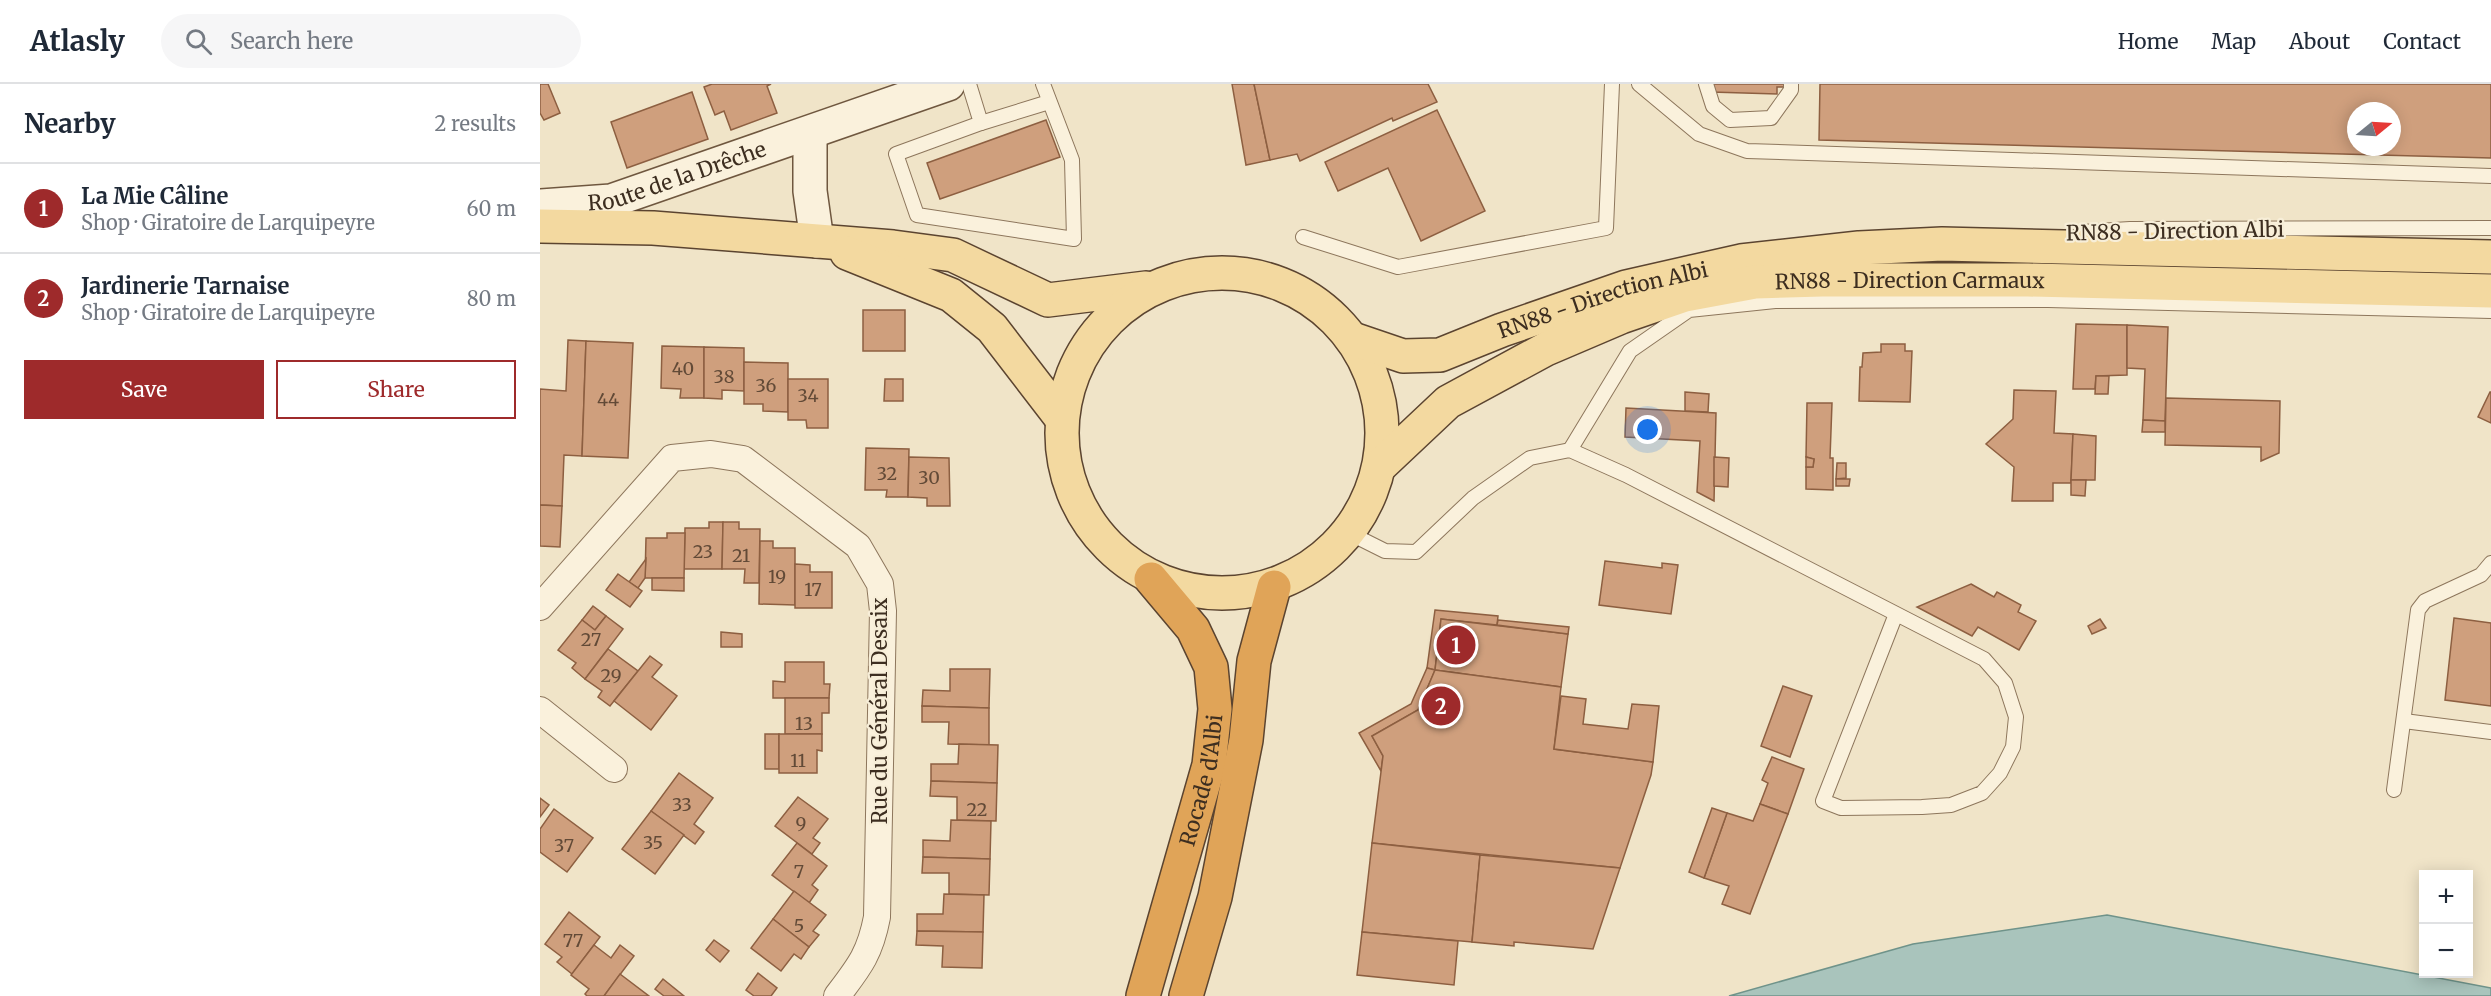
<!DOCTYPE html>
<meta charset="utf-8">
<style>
:root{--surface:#fff;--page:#f6f6f7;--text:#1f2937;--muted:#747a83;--line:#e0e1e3;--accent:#9e2a2b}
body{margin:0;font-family:Merriweather,serif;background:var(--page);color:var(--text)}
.controls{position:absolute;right:18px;bottom:18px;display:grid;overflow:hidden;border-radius:0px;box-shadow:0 3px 15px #0003}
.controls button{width:54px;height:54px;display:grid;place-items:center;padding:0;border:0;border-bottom:2px solid var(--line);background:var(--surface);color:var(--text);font:30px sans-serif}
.compass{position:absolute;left:1807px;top:18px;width:54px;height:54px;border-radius:50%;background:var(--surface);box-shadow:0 3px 15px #0003;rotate:72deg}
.you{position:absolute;left:1108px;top:346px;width:21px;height:21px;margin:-15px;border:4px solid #fff;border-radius:50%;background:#1a73e8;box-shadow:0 0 0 9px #1a73e833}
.badge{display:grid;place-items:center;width:39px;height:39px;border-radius:50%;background:var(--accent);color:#fff;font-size:20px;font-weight:700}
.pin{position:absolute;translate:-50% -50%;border:3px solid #fff;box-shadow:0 2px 6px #0006}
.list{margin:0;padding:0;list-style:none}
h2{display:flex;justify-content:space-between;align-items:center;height:78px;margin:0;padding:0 24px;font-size:26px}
h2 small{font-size:20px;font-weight:400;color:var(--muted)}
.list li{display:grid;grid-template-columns:39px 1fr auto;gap:18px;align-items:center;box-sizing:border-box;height:90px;padding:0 24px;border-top:2px solid var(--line)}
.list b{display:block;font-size:22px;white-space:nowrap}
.list p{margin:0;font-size:20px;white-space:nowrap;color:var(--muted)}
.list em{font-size:20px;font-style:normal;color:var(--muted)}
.actions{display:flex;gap:12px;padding:18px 24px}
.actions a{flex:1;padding:14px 0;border:2px solid var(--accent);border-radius:0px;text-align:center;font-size:21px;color:var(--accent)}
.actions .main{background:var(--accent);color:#fff}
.icon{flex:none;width:33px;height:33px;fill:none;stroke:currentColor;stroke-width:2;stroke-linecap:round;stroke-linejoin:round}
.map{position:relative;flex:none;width:1951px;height:912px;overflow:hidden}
header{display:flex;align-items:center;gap:36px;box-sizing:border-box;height:84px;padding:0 30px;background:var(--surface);border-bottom:2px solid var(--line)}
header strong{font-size:28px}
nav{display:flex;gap:33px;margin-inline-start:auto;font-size:21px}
.search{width:420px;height:54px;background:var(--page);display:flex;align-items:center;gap:15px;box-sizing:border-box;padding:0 21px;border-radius:33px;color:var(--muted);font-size:22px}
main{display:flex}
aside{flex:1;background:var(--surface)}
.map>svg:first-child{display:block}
.water{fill:#a9c4bc;stroke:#6f938a;stroke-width:1.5}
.building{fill:#cf9f7d;stroke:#8d5f41;stroke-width:1.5;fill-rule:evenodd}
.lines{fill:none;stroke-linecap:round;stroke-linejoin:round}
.lane-casing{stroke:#8d765c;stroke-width:16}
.street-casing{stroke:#8d765c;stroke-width:28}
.secondary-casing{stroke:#6f573f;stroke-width:36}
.primary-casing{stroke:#5b4430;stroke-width:36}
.highway-casing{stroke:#5b4430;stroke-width:36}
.lane{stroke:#faf1dc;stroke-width:14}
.street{stroke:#faf1dc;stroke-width:26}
.secondary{stroke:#faf1dc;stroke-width:33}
.primary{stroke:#f3d9a0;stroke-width:33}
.highway{stroke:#e0a458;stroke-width:33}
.labels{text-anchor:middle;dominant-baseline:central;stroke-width:4.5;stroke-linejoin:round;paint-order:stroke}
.number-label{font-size:18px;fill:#624a37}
.street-label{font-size:21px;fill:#3d2e20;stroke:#f7eed8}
</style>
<header>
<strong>Atlasly</strong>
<div class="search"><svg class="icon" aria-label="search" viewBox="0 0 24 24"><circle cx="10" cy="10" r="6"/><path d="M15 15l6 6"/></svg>Search here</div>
<nav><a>Home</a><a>Map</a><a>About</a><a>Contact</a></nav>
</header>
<main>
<aside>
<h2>Nearby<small>2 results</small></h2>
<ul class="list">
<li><span class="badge">1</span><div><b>La Mie Câline</b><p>Shop · Giratoire de Larquipeyre</p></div><em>60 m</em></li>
<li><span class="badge">2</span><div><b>Jardinerie Tarnaise</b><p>Shop · Giratoire de Larquipeyre</p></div><em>80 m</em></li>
</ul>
<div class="actions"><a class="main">Save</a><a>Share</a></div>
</aside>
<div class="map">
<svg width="1951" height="912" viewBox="0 0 1951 912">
<rect width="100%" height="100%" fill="#f0e4c8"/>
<!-- water -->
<polygon class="water" points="1567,831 1951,904 1951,912 1189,912 1373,860"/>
<!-- building -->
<g class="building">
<polygon points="0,0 8,0 20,29 4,36 0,29"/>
<polygon points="172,0 231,0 227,2 237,29 191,46 184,27 175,31 164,3"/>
<polygon points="692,0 714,0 730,76 706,81"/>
<polygon points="714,0 888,0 897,18 853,37 852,34 760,77 757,70 730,76"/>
<polygon points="1171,0 1247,0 1247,3 1237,3 1237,10 1171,8"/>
<path d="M1280,0h671v74l-672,-18zM1816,27h36v36h-36z"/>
<polygon points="152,8 168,55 87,84 71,38"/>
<polygon points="897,26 945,127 881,157 848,84 798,107 785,78"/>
<polygon points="506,36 520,73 400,115 387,79"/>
<rect x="323" y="226" width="42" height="41"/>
<polygon points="1536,240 1587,241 1587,291 1556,292 1555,305 1533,305"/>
<polygon points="1587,241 1628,243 1625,337 1603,336 1605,285 1587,284"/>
<polygon points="28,256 46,257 42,372 24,371 22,422 0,421 0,305 26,307"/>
<polygon points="46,257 93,259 88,374 42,372"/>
<polygon points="1341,260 1365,260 1365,267 1372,267 1370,318 1319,317 1320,283 1322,283 1323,269 1341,268"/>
<polygon points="122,262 164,263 164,314 140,314 141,305 121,304"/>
<polygon points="164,263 204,264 204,307 182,306 182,315 164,314"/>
<polygon points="204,278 248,279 248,328 223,327 223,320 204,320"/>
<polygon points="1556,292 1569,292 1568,310 1555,310"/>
<polygon points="248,295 288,295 288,344 267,344 266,336 248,336"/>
<polygon points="345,295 363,295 363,317 344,317"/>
<polygon points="1474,306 1516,307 1514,349 1533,350 1531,399 1513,399 1513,417 1472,417 1474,383 1446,360 1473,335"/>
<polygon points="1145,308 1169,310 1168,328 1145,327"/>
<polygon points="1950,308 1951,308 1951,339 1938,333"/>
<polygon points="1626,314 1740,317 1739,369 1721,377 1721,363 1625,361"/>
<polygon points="1267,319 1292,319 1290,374 1293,374 1293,406 1266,405 1266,383 1273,383 1274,375 1266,373"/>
<polygon points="1086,324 1176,329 1174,417 1157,408 1160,357 1085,353"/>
<polygon points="1603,336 1625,337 1625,348 1602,348"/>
<polygon points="1533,350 1556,352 1555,396 1531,396"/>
<polygon points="326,364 369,365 368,413 346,413 347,406 325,406"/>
<polygon points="369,373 409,374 410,422 387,422 387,414 368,413"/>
<polygon points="1174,373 1189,374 1188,403 1174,402"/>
<polygon points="1266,373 1274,375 1273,383 1266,383"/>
<polygon points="1297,379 1306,379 1306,394 1296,395"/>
<polygon points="1296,395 1310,395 1309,402 1296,402"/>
<polygon points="1531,396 1546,396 1545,412 1531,411"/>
<polygon points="0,421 22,422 20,463 0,462"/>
<polygon points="169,438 183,438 182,485 144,485 145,444 169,444"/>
<polygon points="183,438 199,438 199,445 220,445 219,499 204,499 205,485 182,485"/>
<polygon points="127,449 145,449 144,494 105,494 106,454 127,454"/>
<polygon points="220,457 233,457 233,464 255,464 255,521 219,520"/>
<polygon points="106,475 105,494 98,504 89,498"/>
<polygon points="1065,477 1122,484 1122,479 1138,481 1131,530 1059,521"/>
<polygon points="255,480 270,481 270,488 292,488 292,524 255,524"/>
<polygon points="78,490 102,507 90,523 66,506"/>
<polygon points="112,494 144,494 144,507 112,506"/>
<polygon points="1431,500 1454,513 1457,508 1481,521 1478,528 1496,537 1479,566 1438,543 1432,552 1377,523"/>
<polygon points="53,522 66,532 55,546 42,536"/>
<polygon points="895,526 958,532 957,541 901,535 895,586 887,584"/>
<polygon points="66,532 83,545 45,595 32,584 36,579 18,566 42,536 55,546"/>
<polygon points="1914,534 1951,539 1951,622 1905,616"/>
<polygon points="901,535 1028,550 1021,603 895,586"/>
<polygon points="1560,535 1566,544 1552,550 1548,542"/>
<polygon points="958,536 1029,543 1028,550 957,541"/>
<polygon points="181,548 202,550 202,563 181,563"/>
<polygon points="68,565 98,587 70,622 58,613 62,607 45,595"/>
<polygon points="110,572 122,581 112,593 137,612 111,646 74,617"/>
<polygon points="245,578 284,578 284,600 290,600 289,614 233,614 233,597 245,598"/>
<polygon points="887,584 895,586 878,626 832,652 843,672 841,687 819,649 871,620"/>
<polygon points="410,585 450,585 449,624 382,622 383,606 410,607"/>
<polygon points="895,586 1021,603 1014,665 1113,678 1111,691 1080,784 832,759 843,672 832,652 878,626"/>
<polygon points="1243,602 1272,612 1250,673 1221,662"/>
<polygon points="1021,612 1046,615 1043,640 1088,645 1092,620 1119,622 1113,678 1014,665"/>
<polygon points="245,614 289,614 289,629 282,629 282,650 245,650"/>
<polygon points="382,622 449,624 449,661 408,660 409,638 382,638"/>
<rect x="225" y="650" width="14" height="35"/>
<polygon points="239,650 282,650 282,667 277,666 277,689 239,689"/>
<polygon points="419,660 458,661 457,699 391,697 391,680 418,680"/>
<polygon points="1232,673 1264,685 1248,730 1220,720 1228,699 1222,696"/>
<polygon points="139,689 173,714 154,740 164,748 155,760 111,727"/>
<polygon points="391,697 457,699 456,737 417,736 417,713 390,712"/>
<polygon points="258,713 288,735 273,754 280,759 272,770 235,742"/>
<polygon points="0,714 9,721 0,733"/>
<polygon points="1220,720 1248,730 1210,830 1182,820 1189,802 1164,794 1187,729 1213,737"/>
<polygon points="1172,724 1187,729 1164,794 1149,788"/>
<polygon points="14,725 53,754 27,788 0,768 0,745"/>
<polygon points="111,727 144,751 115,790 82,765"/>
<polygon points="411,736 451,737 450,775 383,773 383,756 410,757"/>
<polygon points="257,759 287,782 272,801 278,806 269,819 232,791"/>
<polygon points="832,759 940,771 932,858 822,848"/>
<polygon points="940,771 1080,784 1053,865 974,858 974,862 932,858"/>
<polygon points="383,773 450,775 449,811 409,810 409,789 382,789"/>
<polygon points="254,807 286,831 273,847 279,851 269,863 233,835"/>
<polygon points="404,810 444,811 443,848 377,847 377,830 403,830"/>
<polygon points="29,828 60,853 32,890 17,878 22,873 5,860"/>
<polygon points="233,835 269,863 261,875 254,870 241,887 211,864"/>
<polygon points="377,847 443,848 442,884 402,883 403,862 376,861"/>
<polygon points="822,848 918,857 914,901 817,891"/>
<polygon points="174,856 189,867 180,878 166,866"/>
<polygon points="54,861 71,874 80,861 94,872 64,912 47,912 45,910 49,905 31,891"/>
<polygon points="218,889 237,904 231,912 214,912 206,906"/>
<polygon points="80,890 109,912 64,912"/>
<polygon points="123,895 144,912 124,912 115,905"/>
</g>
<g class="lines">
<defs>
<g id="lane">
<polyline points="429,0 441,39 356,70 377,131 534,155 532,76 503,0"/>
<polyline points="1099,0 1159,50 1207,67 1951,92"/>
<polyline points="1166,0 1173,22 1190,36 1231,34 1251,6 1251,0"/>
<polyline points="441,39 509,18"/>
<polyline points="1542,148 1590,145 1951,144"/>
<polyline points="763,153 858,183 1066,144 1072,0"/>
<polyline points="1030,366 1090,267 1149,226 1235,217 1508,216 1951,227"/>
<polyline points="809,449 845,467 876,468 933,414 990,374 1030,366 1086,391 1444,575 1465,599 1476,633 1473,663 1460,689 1442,709 1411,721 1382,723 1301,724 1283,717 1356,530"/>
<polyline points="1864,637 1951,648"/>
<polyline points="1854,706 1878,526 1885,517 1941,491 1951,479"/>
</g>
<g id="street">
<path d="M0,523l132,-149 39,-4 32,5 115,87 22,38 3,27 -6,306c-7,37 -18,50 -40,79"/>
<polyline points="0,626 74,685"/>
</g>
<g id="secondary">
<polyline points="270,49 270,107 277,157"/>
<path id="s1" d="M0,122l71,-5 337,-117"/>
</g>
<g id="primary">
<polyline points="0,142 113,144 353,163 413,171 508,216 606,204"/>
<polyline points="307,169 411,211 452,244 522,335"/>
<circle cx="682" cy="349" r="160"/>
<path id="s2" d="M813,255l50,17 37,-1 62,-25 124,-43 115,-26 118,-13 83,-4 549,13"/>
<path id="s3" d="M840,382l68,-64 98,-53 75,-32 64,-22 70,-13 67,-2h206l463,11"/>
</g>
<g id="highway">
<path id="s4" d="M603,912l66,-231 6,-56 -4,-42 -18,-38 -42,-50"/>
<polyline points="646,912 675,813 706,656 714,577 734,503"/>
</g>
</defs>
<!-- lane casing -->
<use href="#lane" class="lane-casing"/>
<!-- street casing -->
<use href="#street" class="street-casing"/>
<!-- secondary casing -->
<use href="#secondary" class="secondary-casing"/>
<!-- primary casing -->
<use href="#primary" class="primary-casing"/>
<!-- highway casing -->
<use href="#highway" class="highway-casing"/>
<!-- lane -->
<use href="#lane" class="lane"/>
<!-- street -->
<use href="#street" class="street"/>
<!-- secondary -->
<use href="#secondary" class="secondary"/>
<!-- primary -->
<use href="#primary" class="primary"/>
<!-- highway -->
<use href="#highway" class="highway"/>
</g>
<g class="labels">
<!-- number labels -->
<g class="number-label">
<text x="143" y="284">40</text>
<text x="184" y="292">38</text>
<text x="226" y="301">36</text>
<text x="268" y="311">34</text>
<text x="68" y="315">44</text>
<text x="347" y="389">32</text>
<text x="389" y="393">30</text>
<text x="163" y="467">23</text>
<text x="201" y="471">21</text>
<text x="237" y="492">19</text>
<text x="273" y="505">17</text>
<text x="51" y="555">27</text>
<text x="71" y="591">29</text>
<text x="264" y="639">13</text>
<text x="258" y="676">11</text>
<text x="142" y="720">33</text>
<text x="437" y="725">22</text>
<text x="261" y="739">9</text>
<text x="113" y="758">35</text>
<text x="24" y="761">37</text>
<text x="259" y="787">7</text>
<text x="259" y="841">5</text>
<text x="33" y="856">77</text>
</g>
<!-- street labels -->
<g class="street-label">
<text stroke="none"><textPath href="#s1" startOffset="141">Route de la Drêche</textPath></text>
<text transform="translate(1635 147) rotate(-1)">RN88 - Direction Albi</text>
<text stroke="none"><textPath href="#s3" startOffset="580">RN88 - Direction Carmaux</textPath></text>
<text stroke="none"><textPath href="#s2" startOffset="262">RN88 - Direction Albi</textPath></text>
<text transform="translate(339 627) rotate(-90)">Rue du Général Desaix</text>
<text stroke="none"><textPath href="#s4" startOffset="224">Rocade d'Albi</textPath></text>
</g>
</g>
</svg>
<div class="controls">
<button>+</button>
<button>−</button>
</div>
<svg class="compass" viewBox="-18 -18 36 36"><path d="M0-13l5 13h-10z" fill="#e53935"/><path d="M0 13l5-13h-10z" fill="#747a83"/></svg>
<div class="you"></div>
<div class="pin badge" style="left:916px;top:561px">1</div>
<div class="pin badge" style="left:901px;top:622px">2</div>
</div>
</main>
